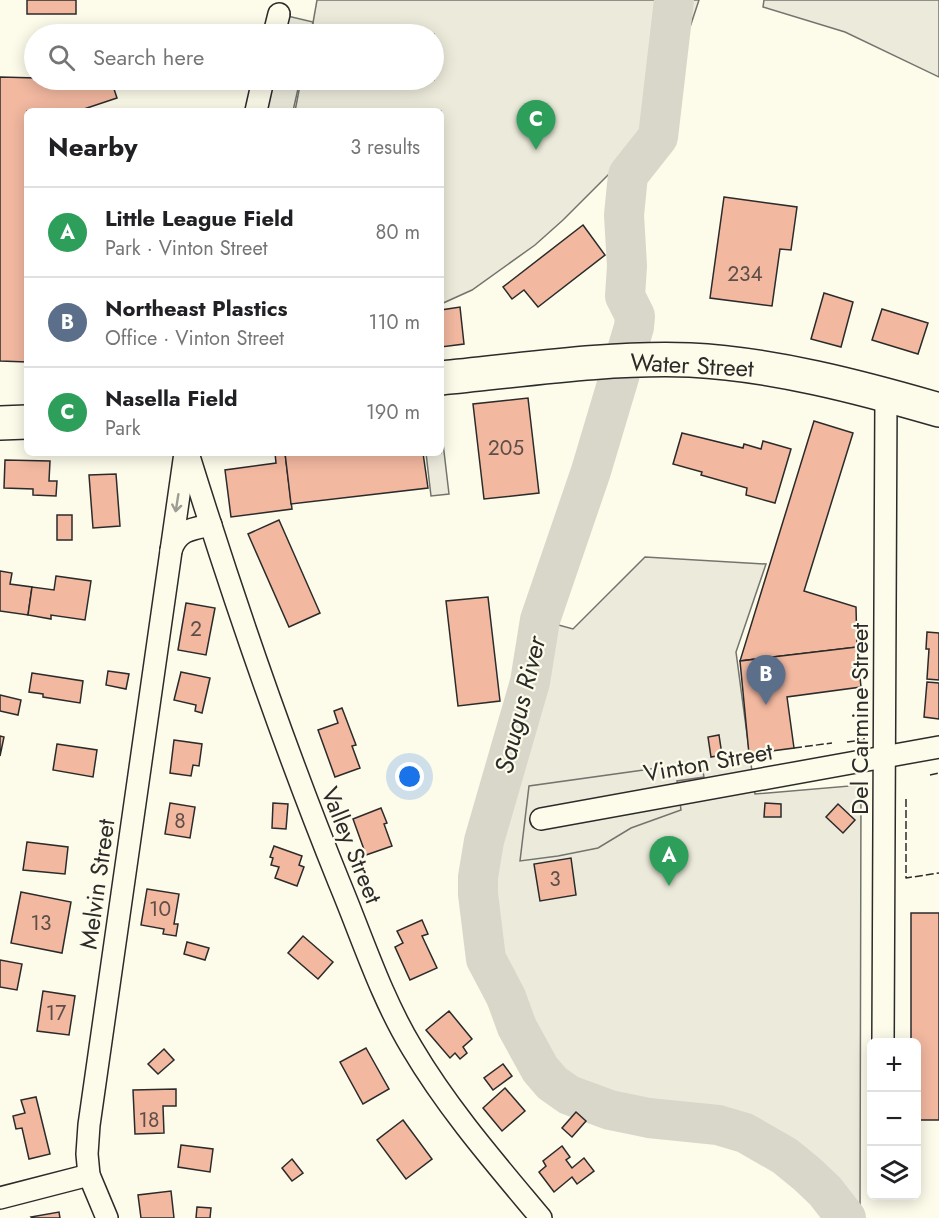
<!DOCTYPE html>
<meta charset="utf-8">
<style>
:root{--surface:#fff;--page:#f6f6f6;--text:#202124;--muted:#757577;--line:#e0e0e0;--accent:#2563eb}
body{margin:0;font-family:Jost,sans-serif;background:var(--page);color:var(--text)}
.controls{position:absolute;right:18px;bottom:18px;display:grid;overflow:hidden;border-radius:9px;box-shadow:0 3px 15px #0003}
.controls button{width:54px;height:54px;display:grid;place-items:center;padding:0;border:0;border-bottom:2px solid var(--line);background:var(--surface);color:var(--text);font:30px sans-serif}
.you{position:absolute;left:410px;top:777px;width:21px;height:21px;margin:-15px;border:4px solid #fff;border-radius:50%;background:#1a73e8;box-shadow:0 0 0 9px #1a73e833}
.badge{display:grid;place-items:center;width:39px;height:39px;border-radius:50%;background:var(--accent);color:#fff;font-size:20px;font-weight:700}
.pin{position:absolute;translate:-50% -50px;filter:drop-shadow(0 2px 3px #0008)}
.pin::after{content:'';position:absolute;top:32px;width:21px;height:18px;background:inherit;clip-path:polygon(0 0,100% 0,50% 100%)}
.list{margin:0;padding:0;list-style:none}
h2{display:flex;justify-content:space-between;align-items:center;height:78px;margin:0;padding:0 24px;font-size:26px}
h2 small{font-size:20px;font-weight:400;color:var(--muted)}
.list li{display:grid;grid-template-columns:39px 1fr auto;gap:18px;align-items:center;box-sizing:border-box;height:90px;padding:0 24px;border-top:2px solid var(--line)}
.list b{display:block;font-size:22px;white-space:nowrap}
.list p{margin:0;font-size:20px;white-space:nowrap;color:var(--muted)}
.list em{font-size:20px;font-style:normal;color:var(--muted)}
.icon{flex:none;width:33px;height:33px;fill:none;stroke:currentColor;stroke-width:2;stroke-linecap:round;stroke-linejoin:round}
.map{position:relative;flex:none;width:939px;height:1218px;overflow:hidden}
.search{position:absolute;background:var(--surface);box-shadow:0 3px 15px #0003;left:24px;top:24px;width:420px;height:66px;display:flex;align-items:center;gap:15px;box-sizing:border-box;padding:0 21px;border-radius:33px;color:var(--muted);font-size:22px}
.panel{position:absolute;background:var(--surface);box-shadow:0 3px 15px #0003;left:24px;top:108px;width:420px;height:348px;border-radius:9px}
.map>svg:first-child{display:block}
.green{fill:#ecebdb;stroke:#74746e;stroke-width:1.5}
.parking{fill:#eceadb;stroke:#74746e;stroke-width:1.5}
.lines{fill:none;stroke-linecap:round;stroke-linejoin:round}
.river{stroke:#d8d7c9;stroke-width:40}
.building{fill:#f2b8a0;stroke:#2b2b2b;stroke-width:1.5}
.street-casing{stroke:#2b2b2b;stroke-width:24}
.primary-casing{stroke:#2b2b2b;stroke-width:36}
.street{stroke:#fdfbea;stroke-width:21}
.primary{stroke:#fdfbea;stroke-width:33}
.fence{stroke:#2b2b2b;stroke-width:1.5;stroke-dasharray:8 3;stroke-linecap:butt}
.oneway{stroke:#9e9d94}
.labels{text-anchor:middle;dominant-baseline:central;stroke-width:4.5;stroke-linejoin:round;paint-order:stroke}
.number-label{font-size:21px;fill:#5d4e48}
.street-label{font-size:24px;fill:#2b2b2b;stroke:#fdfbea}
.water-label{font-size:26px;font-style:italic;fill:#2b2b2b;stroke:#fdfbea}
</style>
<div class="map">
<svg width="939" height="1218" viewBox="0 0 939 1218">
<rect width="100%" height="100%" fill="#fdfbea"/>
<!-- green -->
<g class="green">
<polygon points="317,0 699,0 690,27 683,34 667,104 617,166 563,220 535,245 472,290 441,304 441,111 295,111 301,80 434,80 434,34 311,34"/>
<polygon points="764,0 939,0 939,77 845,32 763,7"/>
<polygon points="645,557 766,564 736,652 755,794 861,785 860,1218 846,1218 825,1191 807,1174 785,1156 745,1133 718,1125 649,1118 610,1110 569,1095 552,1083 540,1069 517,1027 506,997 486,959 479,912 478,877 484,841 530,682 540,620 573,629"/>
</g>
<!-- parking -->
<g class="parking">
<polygon points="279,14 313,22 310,34 274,34"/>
<polygon points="263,80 300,80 293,111 256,111"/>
<polygon points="441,426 449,494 431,496 426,453 441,453"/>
<polygon points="701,762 704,777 677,781 681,810 631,828 598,848 558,856 520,861 529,786"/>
</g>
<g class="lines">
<!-- river -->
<polyline class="river" points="674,0 658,137 628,175 624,215 627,266 625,296 635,316 634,327 591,471 540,620 530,682 484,841 478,877 478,894 486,959 506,997 517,1027 540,1069 552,1083 569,1095 610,1110 649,1118 718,1125 745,1133 785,1156 807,1174 825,1191 846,1218"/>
</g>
<!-- building -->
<g class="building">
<rect x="27" y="0" width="49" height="14"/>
<polygon points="0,77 111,80 117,98 78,111 27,111 27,362 0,361"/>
<polygon points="724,197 797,207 791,250 780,249 772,306 710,298"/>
<polygon points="583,225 605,255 538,307 524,290 512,299 503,287"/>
<polygon points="824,293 853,302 841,347 811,339"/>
<polygon points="460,307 464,344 441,347 441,310"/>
<polygon points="882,309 928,323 918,354 872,340"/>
<polygon points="528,398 539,493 484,499 473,404"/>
<polygon points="814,421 853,433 804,591 856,607 857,647 740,661"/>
<polygon points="682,433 743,448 744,444 761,449 763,441 791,449 775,503 746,495 747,488 701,475 702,472 673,464"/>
<polygon points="275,453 285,453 292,509 231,517 225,470 276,463"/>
<polygon points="285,453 423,453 428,488 291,504"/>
<polygon points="5,460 50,461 49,481 57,481 56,496 33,495 33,489 4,488"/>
<polygon points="116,474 120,526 93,528 89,475"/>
<rect x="57" y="515" width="15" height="25"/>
<polygon points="279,520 320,613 289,627 248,534"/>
<polygon points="0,571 12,573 10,584 32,587 28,615 0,611"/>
<polygon points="56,576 91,581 85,620 51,615 51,619 28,615 32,587 54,590"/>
<polygon points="488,597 500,701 458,706 446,601"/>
<polygon points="186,603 215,608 206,655 178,650"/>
<polygon points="927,632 939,633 939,680 927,679 929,649 926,649"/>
<polygon points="857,647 861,687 787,697 794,748 749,754 740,661"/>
<polygon points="108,671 129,674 126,689 106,685"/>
<polygon points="181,672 210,678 202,713 195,711 196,705 174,700"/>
<polygon points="32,673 83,681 80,703 43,697 43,694 29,692"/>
<polygon points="927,682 939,683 939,719 924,717"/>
<polygon points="0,695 21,700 18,715 0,711"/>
<polygon points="342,708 356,745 352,746 360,768 335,777 318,730 338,723 334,711"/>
<polygon points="719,735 722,755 711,757 708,737"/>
<polygon points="0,736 4,737 0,756"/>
<polygon points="174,740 202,744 199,766 193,765 191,776 170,773"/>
<polygon points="57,744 97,750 93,777 53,770"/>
<polygon points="170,803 195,807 190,838 165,834"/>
<polygon points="273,803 288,804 286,829 272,828"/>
<polygon points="765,803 781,804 781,817 764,817"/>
<polygon points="838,804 855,820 843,833 826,817"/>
<polygon points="381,808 387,823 384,824 392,846 366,855 353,819"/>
<polygon points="27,842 68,847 65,874 23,870"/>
<polygon points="274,846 302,856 299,865 304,867 297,886 275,878 279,867 271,865 273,858 270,857"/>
<polygon points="571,858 576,895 540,901 534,864"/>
<polygon points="147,889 179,894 174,924 178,924 176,936 163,934 164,929 141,925"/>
<polygon points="21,892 71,902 62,953 11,943"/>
<polygon points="911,913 939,913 939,1120 916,1120 916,1042 911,1042"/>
<polygon points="422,920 428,934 422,936 437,968 410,980 395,947 403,943 397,931"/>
<polygon points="303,936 333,962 318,979 288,953"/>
<polygon points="187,942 209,948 205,960 184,954"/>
<polygon points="0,960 22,964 17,990 0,987"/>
<polygon points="43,991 75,996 69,1035 37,1031"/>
<polygon points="449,1011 472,1039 463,1047 467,1053 460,1059 455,1053 450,1058 426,1030"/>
<polygon points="366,1048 389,1089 363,1104 340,1062"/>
<polygon points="164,1049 174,1060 158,1074 148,1064"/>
<polygon points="503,1064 512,1076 493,1090 484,1078"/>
<polygon points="505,1088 525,1111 502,1131 483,1108"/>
<polygon points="176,1089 176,1106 163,1106 164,1133 135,1134 133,1090"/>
<polygon points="36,1097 50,1154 29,1159 22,1128 16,1129 13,1116 25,1113 21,1100"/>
<polygon points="576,1112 586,1121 572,1137 562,1128"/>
<polygon points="403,1120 432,1159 406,1179 377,1140"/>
<polygon points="181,1145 213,1149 210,1172 178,1167"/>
<polygon points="562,1146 570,1157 566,1160 572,1168 584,1158 594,1171 577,1184 572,1177 554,1192 539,1172 546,1166 543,1161"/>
<polygon points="292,1159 303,1173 292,1181 282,1168"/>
<polygon points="171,1191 174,1218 141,1218 138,1195"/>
<polygon points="197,1207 211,1208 210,1218 196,1218"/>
<polygon points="59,1212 60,1218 32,1218 31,1217"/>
</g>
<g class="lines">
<defs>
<g id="street">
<polyline points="274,34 279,14"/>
<polyline points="256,111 263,80"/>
<path d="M188,453c45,145 94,288 151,429 23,55 42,115 73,166 36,61 84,116 129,170"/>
<path d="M171,550c7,-20 20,-21 40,-25"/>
<polyline points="541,819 939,747"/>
<polyline points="883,1042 886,396"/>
<polyline points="0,1198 89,1175"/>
<polyline points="107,1218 89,1175 87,1154 89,1125 185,453"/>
</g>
<g id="primary">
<path d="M441,378c82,-8 166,-21 249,-18 82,4 170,27 249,50"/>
<polyline points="0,423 27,422"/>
</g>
</defs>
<!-- street casing -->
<use href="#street" class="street-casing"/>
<!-- primary casing -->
<use href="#primary" class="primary-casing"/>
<!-- street -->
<use href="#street" class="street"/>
<!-- primary -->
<use href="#primary" class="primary"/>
<!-- fence -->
<g class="fence">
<polyline points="847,742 864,740 864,737"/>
<polyline points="794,748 832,743"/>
<polyline points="930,775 939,773"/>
<polyline points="906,799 906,878 939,873"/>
</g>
</g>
<!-- one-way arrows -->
<defs><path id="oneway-shaft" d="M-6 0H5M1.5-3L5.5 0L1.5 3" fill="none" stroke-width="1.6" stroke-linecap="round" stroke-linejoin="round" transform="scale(1.5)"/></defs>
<use class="oneway" href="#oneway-shaft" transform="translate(177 503) rotate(99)"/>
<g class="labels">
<!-- number labels -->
<g class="number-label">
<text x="745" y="274">234</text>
<text x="506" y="448">205</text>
<text x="196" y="629">2</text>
<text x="180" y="821">8</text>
<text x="555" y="879">3</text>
<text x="160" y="909">10</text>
<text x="41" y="923">13</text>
<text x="56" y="1013">17</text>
<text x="149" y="1120">18</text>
</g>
<!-- street labels -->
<g class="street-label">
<text transform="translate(692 365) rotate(3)">Water Street</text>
<text transform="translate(859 719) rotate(-90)">Del Carmine Street</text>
<text transform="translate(708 762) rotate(-10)">Vinton Street</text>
<text transform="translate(352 845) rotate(68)">Valley Street</text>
<text transform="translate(97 884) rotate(-82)">Melvin Street</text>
</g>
<!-- water labels -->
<g class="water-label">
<text transform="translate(520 705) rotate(-76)">Saugus River</text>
</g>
</g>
</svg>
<div class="controls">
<button>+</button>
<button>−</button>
<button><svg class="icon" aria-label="layers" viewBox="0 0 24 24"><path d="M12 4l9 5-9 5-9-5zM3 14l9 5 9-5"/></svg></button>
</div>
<div class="you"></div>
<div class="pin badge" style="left:669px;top:886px;background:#2e9e5b">A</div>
<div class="pin badge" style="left:766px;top:705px;background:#5c6f8a">B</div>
<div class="pin badge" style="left:536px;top:150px;background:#2e9e5b">C</div>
<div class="search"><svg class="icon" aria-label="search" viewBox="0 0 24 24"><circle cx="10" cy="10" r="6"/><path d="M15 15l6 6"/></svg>Search here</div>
<section class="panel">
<h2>Nearby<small>3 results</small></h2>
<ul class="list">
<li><span class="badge" style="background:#2e9e5b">A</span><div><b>Little League Field</b><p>Park · Vinton Street</p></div><em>80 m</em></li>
<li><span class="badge" style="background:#5c6f8a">B</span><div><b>Northeast Plastics</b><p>Office · Vinton Street</p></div><em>110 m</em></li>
<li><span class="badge" style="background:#2e9e5b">C</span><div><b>Nasella Field</b><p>Park</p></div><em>190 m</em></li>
</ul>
</section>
</div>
